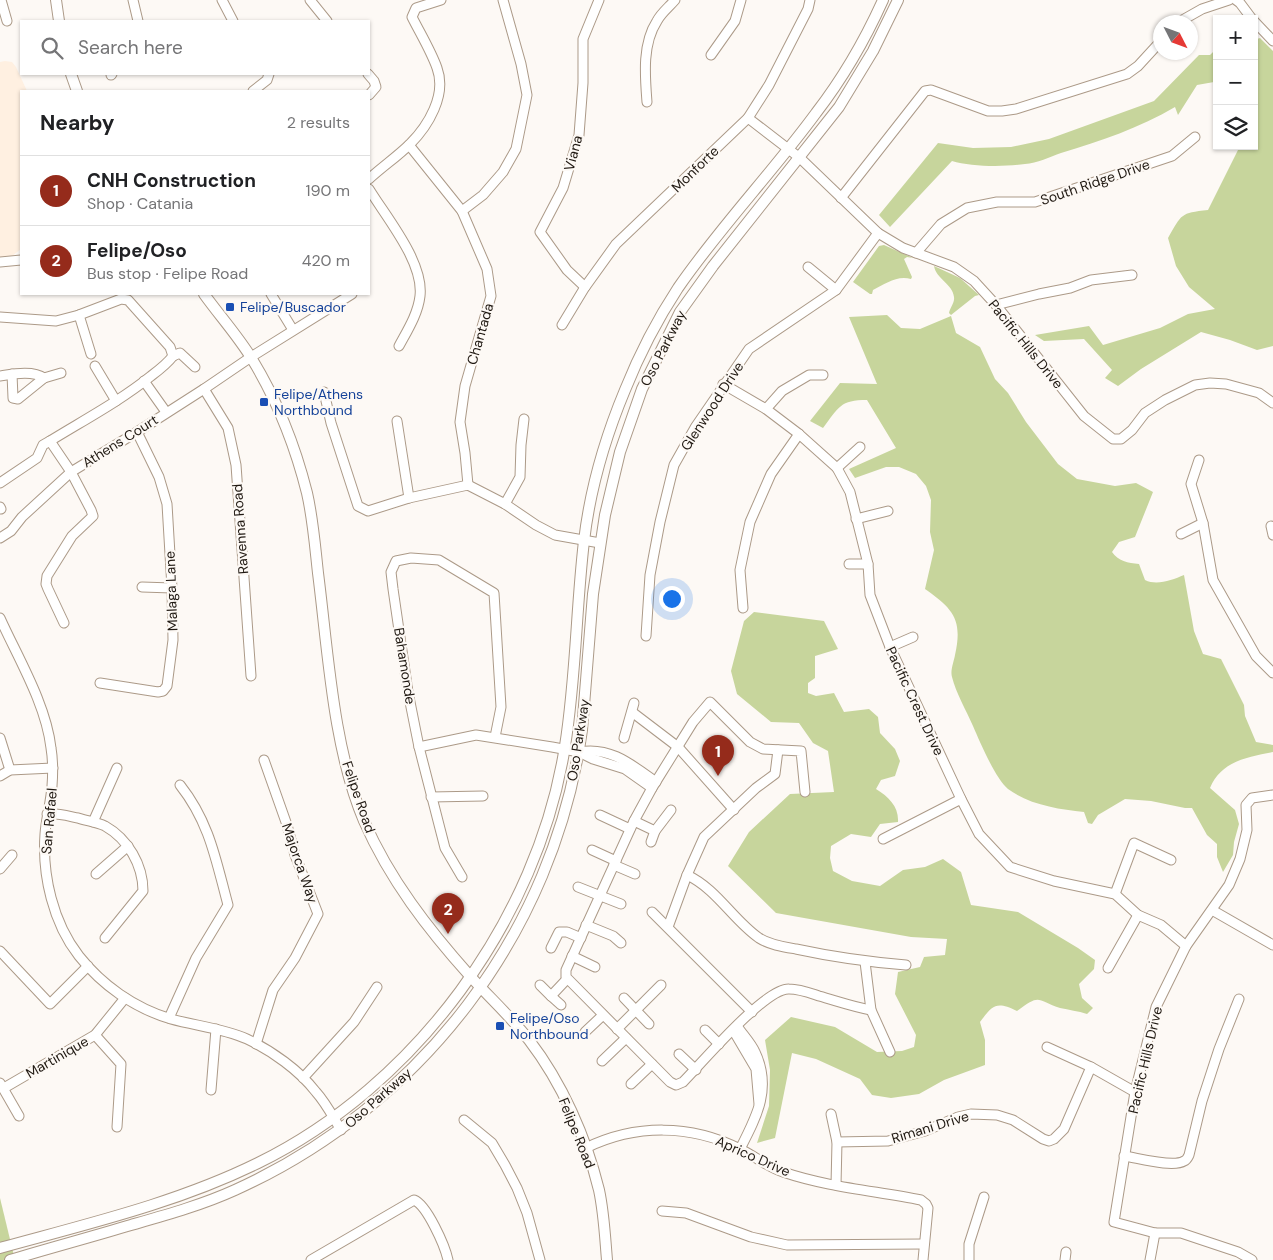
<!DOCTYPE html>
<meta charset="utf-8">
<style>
:root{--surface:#fff;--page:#f2f2f2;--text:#202124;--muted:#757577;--line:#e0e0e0;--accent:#952b1b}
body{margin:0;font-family:"DM Sans",sans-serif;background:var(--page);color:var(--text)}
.controls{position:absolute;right:15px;top:15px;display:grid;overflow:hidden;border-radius:0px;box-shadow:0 1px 4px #0004}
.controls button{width:45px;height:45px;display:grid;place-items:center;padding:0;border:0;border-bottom:1px solid var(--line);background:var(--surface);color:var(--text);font:25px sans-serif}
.compass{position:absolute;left:1153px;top:15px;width:45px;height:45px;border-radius:50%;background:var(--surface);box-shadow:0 1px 4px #0004;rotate:132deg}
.you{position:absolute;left:671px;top:598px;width:18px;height:18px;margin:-12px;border:4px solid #fff;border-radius:50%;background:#1a73e8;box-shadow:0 0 0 8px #1a73e833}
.badge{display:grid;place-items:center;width:32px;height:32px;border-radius:50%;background:var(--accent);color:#fff;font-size:16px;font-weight:700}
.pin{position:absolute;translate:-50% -41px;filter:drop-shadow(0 1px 2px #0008)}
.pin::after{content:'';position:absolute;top:26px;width:18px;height:15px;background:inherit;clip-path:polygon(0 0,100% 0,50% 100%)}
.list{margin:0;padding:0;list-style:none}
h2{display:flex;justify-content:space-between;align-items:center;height:65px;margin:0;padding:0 20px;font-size:21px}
h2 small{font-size:16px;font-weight:400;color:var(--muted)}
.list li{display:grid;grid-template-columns:32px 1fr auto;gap:15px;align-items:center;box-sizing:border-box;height:70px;padding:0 20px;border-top:1px solid var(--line)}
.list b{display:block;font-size:19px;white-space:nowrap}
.list p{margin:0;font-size:16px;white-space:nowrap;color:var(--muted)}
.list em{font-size:16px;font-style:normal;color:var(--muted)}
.icon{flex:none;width:28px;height:28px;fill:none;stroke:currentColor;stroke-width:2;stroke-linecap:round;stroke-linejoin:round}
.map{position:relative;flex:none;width:1273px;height:1260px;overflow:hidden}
.search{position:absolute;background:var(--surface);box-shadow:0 1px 4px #0004;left:20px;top:20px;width:350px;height:55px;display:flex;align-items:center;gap:12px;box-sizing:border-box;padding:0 18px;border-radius:0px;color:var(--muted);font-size:19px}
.panel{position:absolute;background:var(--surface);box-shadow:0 1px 4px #0004;left:20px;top:90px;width:350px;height:205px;border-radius:0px}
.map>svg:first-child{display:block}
.built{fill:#fff0e1}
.green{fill:#c7d59c}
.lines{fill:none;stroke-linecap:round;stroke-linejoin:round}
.minor-casing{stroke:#ac9a88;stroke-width:11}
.major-casing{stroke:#ac9a88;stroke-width:12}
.minor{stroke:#fff;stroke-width:9}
.major{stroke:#fff;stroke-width:10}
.transit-dot{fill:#1a4fb4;stroke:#fdf9f5;stroke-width:2}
.labels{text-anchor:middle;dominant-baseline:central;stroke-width:4.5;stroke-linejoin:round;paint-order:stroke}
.street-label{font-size:14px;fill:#201912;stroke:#fdf9f5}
.transit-label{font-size:14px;fill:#164399;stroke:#fdf9f5;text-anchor:start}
</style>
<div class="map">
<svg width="1273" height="1260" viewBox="0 0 1273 1260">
<rect width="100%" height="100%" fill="#fdf9f5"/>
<!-- built -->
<polygon class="built" points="5,61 12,62 16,67 27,91 21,91 21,249 12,256 4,257 0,257 0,62"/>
<!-- green -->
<g class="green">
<path d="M1260,38l13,13v295l-16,4 -27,-10 -29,-8 -60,37 -23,17 -13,-8 7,-8 -28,-31 -40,2 -9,-6 54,-9 14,19 57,-17 28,-14 27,-5 -26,-22 -13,-21 -8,-28c14,-24 12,-25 40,-28l32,-64h14v-106z"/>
<path d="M1217,48v38l-3,-4 -17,3 -19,30 -3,-8c-35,21 -75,34 -114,46 -11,4 -24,10 -36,11 -20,3 -54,3 -73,-3l-62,66 -11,-12 59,-72 35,5 38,-1 38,-8 105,-38 45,-46h11z"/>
<path d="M884,245l29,13 -6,-1 -3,2 8,18 -1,2c-14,-4 -26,5 -38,11l-1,4h-2l-17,-12 26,-36z"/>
<path d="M934,266l26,12 19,17 -4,1 -24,19 -2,-2c1,-5 6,-11 5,-16 -1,-13 -18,-18 -20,-31z"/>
<path d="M887,315l14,13 19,1 31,-13 5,17 24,14 15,32 13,14 18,29 32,42 19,15 38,7 21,-3 17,9 -18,45 -16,5 -7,10c6,9 16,11 27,12l6,16c12,6 27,0 39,-5l10,56 9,23 18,5 23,46 1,11 11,26 17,3v7c-25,5 -52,9 -63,36l25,22 4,14 -5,18 -1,13 -10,17 -6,-15v-13l-10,-9 -15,-27h-7l-34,-7 -26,-2 -27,16 -6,9 -4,-1 -4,-11c-26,-3 -54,-7 -76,-23 -13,-11 -28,-47 -35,-63 -7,-16 -17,-33 -21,-49 -2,-6 2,-16 3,-22 8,-36 -2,-46 -30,-66l9,-39 -4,-18 1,-32 -5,-14 -10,-12 -17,-7h-13l-31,11 -6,-9 47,-21 -29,-48c-27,0 -28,7 -44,28l-13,-7 30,-38 37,1 -28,-67z"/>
<path d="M754,612l70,9 14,28 -23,7v22l-7,5v10l8,3 18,-3 10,19 25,-3 9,8 2,16 15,16 5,12 -5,15 -14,4 -5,9c13,8 23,18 22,33l-18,2 -9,13 -20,-3 -20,12 -1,12 3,13 19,10 28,5 23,-16 22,-3 18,-8 18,13 10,33 47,7 60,36 17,12 -1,9 -15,15 3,14 11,10 -6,6c-9,-3 -18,-4 -27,-6 -24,-8 -19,-15 -43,3 -21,-10 -24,-6 -37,11l5,18v25l-41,15 -25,14 -28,4 -19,-3 -12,-16 -44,-20 -24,-6 -17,85 -18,5 12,-37 1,-36 -5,-30 26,-23 44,10 42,25 25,-1 12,-4 2,-12 -21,-41 3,-22 22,-5 4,-10 21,-2 2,-16 -36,-2 -135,-24 -48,-47 21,-34 41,-38 44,-2 -6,-41 -15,-8 -14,-20 -28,-1 -34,-28 -6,-23 13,-50z"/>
<polygon points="0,1198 15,1260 0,1260"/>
</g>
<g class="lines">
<defs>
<g id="minor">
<polyline points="1,0 7,21"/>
<polyline points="133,0 138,21"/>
<polyline points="222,0 233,21"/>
<polyline points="310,0 327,21"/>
<polyline points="1236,0 1240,3 1252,19"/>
<polyline points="1254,21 1273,41"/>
<polyline points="1179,22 1202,9 1229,0"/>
<polyline points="711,55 735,21 741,0"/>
<polyline points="368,74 374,81 376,87 369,95"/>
<polyline points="111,75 112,74"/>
<polyline points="253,91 267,80 269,74"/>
<path d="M647,102c-2,-26 -5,-58 10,-81 4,-8 12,-14 18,-21"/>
<polyline points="748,118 800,158 878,233 903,248 954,267 974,281 996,305 1084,416 1113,439 1121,439 1132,430 1145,413 1165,400 1195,385 1210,383 1226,384 1259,393 1273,403"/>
<polyline points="409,145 462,211 487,269 491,296 465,386 460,422 465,453 468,485"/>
<path d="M369,179c13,-12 29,-23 41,-35 18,-18 37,-49 27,-76 -6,-17 -17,-35 -25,-51l4,-9 25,-8"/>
<path d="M369,189c17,28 55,73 51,107 -2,18 -13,35 -21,50"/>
<polyline points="841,198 925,91 931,90 988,111 1002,111 1016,109 1127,74 1138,66 1160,42"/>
<polyline points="462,211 483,195 503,172 516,149 527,95 521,64 503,0"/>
<polyline points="916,253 941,224 967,208 997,202 1035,202 1172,156 1195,137"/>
<polyline points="0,262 21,260"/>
<polyline points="808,267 836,290"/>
<polyline points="585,287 567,270 540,232 563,188 579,135 583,83 583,39 599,0"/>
<polyline points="271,294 293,330"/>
<polyline points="996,305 1039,294 1070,288 1091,280 1132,275"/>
<polyline points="79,315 91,354"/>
<polyline points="0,317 56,321 79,315 121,299 128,300 170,347 173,356"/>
<polyline points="562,325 585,287 616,244 748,118 769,85 808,9 810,0"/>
<polyline points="173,356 180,353 195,367"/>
<polyline points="95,366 116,401"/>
<polyline points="12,374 13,398 18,399 44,378 61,373"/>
<path d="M0,376c13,-2 33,-6 44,2"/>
<polyline points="144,381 166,412"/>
<polyline points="723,384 766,409 799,434 837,468 850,492 868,564 870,595 890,647 961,799 979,834 1010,867 1054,881 1115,894 1138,915 1161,925 1186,946"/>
<polyline points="204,389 228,428 236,465 251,676"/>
<polyline points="324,392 331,423 358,506 368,511 409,498 468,485 505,504 536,525 555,535 600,543"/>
<polyline points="766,409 782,391 809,375 823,375"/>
<polyline points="397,421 409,498"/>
<polyline points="50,441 71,472 91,510 93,516 72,536 47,576 46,584 48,589 64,623"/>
<polyline points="1199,460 1191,484 1203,523 1213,580 1256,656 1273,673"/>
<polyline points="837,468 860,447"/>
<path d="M0,483l37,-25 6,-13 7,-4c34,-21 70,-40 101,-65 8,-6 16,-12 22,-20"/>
<polyline points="505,504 520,477 521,445 524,419"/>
<polyline points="0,507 1,509"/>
<polyline points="856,519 888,511"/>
<polyline points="1271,526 1273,535"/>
<polyline points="1181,534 1203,523"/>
<polyline points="0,538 11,531 22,517 71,472 137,432 204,389 251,357 352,294"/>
<polyline points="849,564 868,564"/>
<polyline points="142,587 172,588"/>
<polyline points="743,608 740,570 750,522 771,474 799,434"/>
<path d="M0,618c18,40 46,86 51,130 2,12 2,25 1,38 -1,16 -6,32 -7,48 -3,41 8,89 34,122 23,29 55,52 92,63 25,7 52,9 76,20 25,12 52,31 69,53 10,11 17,25 25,38"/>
<polyline points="646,636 650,575 660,522 674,465 696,426 749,349 836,290 878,233"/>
<polyline points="890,647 913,637"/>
<polyline points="100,683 158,692 163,691 167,686 173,640 172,588 167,504 159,477 137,432"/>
<polyline points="632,712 678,747 734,810"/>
<polyline points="0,738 10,770"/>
<polyline points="624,738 634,703"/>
<polyline points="419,747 476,735 552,747 579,752 593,759 625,769 652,788"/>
<path d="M579,752c31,-6 53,13 77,30"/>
<polyline points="0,776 10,770 53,768"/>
<path d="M805,792l-4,-41 -38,-2 -13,-7 -40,-40 -17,20 -41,66 -18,33 -68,149v7l104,105 6,3 7,-3c19,-19 82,-94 106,-93 11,0 21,4 30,7 18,5 35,11 52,14"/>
<polyline points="431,797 483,796"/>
<path d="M47,814c11,-1 21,2 31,4 9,3 18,4 27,8 23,13 38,39 38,65l-38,47"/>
<polyline points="600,815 630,829"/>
<polyline points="634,821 655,831 671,810"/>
<polyline points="93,822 117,768"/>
<polyline points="883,839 961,799"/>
<polyline points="651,842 655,831"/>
<polyline points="592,850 616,861"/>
<polyline points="614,865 635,874"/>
<polyline points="0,869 12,855"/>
<polyline points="96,874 128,846"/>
<path d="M687,875c30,14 46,45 72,63 11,7 25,9 37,11 37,8 73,13 110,16"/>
<polyline points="462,877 445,848 419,747 408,692 393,589 391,572 396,561 411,558 439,560 494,593 501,707 495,737"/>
<polyline points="578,887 621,904"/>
<polyline points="1115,894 1134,843 1171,860"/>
<polyline points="1212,910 1273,945"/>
<polyline points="652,912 752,1012"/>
<polyline points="586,925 613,936 621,943"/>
<polyline points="668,927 687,875 704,837 756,788 775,774 778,750"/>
<polyline points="551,948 559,932 567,932 581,938"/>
<polyline points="0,951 50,1004 88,966"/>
<polyline points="572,956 595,967"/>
<polyline points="865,962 871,1010 890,1052"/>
<polyline points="1108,968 1138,915"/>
<polyline points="540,985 551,996"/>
<polyline points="624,998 649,1024"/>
<polyline points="561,1005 551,996 567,979"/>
<path d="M169,1018l27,-60 32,-53c-12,-44 -18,-82 -48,-120"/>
<path d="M737,1026c6,9 14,17 18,26 17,36 2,64 -15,97"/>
<polyline points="617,1029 661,985"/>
<polyline points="705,1030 719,1044"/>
<polyline points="733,1030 756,1069 759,1104"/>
<polyline points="585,1032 603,1015"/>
<polyline points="95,1035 121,1064 117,1127"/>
<polyline points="256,1044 273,990 295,958 318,914 295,855 287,825 264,760"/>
<polyline points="1047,1047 1091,1067 1135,1092"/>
<polyline points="679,1054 696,1070"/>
<polyline points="602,1061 626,1038"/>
<polyline points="303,1078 354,1022 377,987"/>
<polyline points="0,1083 19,1116"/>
<polyline points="631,1084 652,1064"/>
<polyline points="4,1088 95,1035 125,998"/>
<polyline points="211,1090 216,1029"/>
<polyline points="831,1114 837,1142 836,1185"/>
<polyline points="464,1120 492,1143 505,1165 517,1188 527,1213 540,1260"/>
<polyline points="837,1142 888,1141 925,1131 958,1117 971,1114 997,1115 1013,1120 1043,1139 1049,1141 1054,1139 1064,1129 1091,1067"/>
<path d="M586,1148c49,-24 105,-24 154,1 15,7 27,18 43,23 44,15 93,19 138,28l5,4 2,4 -5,52"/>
<path d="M1124,1156c14,2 49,12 60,5 3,-1 4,-4 5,-6l13,-54 17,-52 20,-50"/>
<polyline points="662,1211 686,1213 751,1237 787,1245 924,1244"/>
<path d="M311,1260l103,-60c13,5 31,46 34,60"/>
<polyline points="969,1260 969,1244 984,1197"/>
<polyline points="1065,1260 1066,1252"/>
<polyline points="1150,1260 1155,1233"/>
<polyline points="1252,1260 1238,1252 1181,1233 1155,1233 1114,1222 1135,1092 1156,1007 1186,946 1229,885 1240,859 1247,830 1246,805 1252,798 1273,795"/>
</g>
<g id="major">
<polyline points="56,0 59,21"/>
<polyline points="71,74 77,91"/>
<path d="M204,294c15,21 34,42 48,65 25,41 43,86 55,134 6,26 8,53 11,80 10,78 15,175 46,248 26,59 64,108 106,155 20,22 41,41 59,64 33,43 57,97 70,150 5,23 6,47 8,70"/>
<path d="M0,1248c87,-24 177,-45 258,-85 157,-77 280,-243 307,-417 11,-68 11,-137 19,-205 6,-51 21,-103 41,-151 14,-35 32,-70 53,-102 42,-61 94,-115 138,-175 27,-35 49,-73 67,-113"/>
<path d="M10,1260c40,-12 81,-23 121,-35 35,-10 71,-20 104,-35 186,-84 319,-257 347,-460l11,-136 12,-79 15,-63 22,-63 38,-77 33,-46 126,-159 34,-56 25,-51"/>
</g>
</defs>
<!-- minor casing -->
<use href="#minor" class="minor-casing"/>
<!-- major casing -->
<use href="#major" class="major-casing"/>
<!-- minor -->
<use href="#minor" class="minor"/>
<!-- major -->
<use href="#major" class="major"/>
</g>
<!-- markers -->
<g class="transit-dot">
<rect x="225" y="302" width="10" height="10" rx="2.5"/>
<rect x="259" y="397" width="10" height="10" rx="2.5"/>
<rect x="495" y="1021" width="10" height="10" rx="2.5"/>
</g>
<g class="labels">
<!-- street labels -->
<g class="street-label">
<text transform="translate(573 153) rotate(-75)">Viana</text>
<text transform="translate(695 169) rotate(-44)">Monforte</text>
<text transform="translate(1095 182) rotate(-19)">South Ridge Drive</text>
<text transform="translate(480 334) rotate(-74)">Chantada</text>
<text transform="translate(1026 344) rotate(51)">Pacific Hills Drive</text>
<text transform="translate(663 348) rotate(-63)">Oso Parkway</text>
<text transform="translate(712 406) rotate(-57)">Glenwood Drive</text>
<text transform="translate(120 441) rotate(-32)">Athens Court</text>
<text transform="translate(240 529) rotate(-94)">Ravenna Road</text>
<text transform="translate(171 591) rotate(-92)">Malaga Lane</text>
<text transform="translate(405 666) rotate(81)">Bahamonde</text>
<text transform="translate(915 701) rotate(65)">Pacific Crest Drive</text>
<text transform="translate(578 740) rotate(-81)">Oso Parkway</text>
<text transform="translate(359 797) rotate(71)">Felipe Road</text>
<text transform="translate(49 821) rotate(-85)">San Rafael</text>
<text transform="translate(300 863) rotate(71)">Majorca Way</text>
<text transform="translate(57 1057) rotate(-30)">Martinique</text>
<text transform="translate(1145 1060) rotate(-77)">Pacific Hills Drive</text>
<text transform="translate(378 1098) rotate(-41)">Oso Parkway</text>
<text transform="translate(930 1127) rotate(-17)">Rimani Drive</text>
<text transform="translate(577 1133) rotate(68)">Felipe Road</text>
<text transform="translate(753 1156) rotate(24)">Aprico Drive</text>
</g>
<!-- transit labels -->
<g class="transit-label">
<text x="240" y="307">Felipe/Buscador</text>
<text x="274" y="394">Felipe/Athens<tspan x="274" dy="16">Northbound</tspan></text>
<text x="510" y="1018">Felipe/Oso<tspan x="510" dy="16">Northbound</tspan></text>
</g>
</g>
</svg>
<div class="controls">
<button>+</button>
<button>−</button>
<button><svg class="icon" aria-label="layers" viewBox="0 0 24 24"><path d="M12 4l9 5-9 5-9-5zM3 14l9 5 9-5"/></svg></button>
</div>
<svg class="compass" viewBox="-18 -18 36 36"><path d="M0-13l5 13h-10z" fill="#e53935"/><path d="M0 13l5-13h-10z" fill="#757577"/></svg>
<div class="you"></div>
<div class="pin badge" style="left:718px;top:776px">1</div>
<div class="pin badge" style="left:448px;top:934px">2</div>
<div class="search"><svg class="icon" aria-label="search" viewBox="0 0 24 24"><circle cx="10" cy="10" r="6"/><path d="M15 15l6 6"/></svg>Search here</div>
<section class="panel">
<h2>Nearby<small>2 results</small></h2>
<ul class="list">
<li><span class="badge">1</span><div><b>CNH Construction</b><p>Shop · Catania</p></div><em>190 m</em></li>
<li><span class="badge">2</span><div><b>Felipe/Oso</b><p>Bus stop · Felipe Road</p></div><em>420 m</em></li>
</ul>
</section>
</div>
